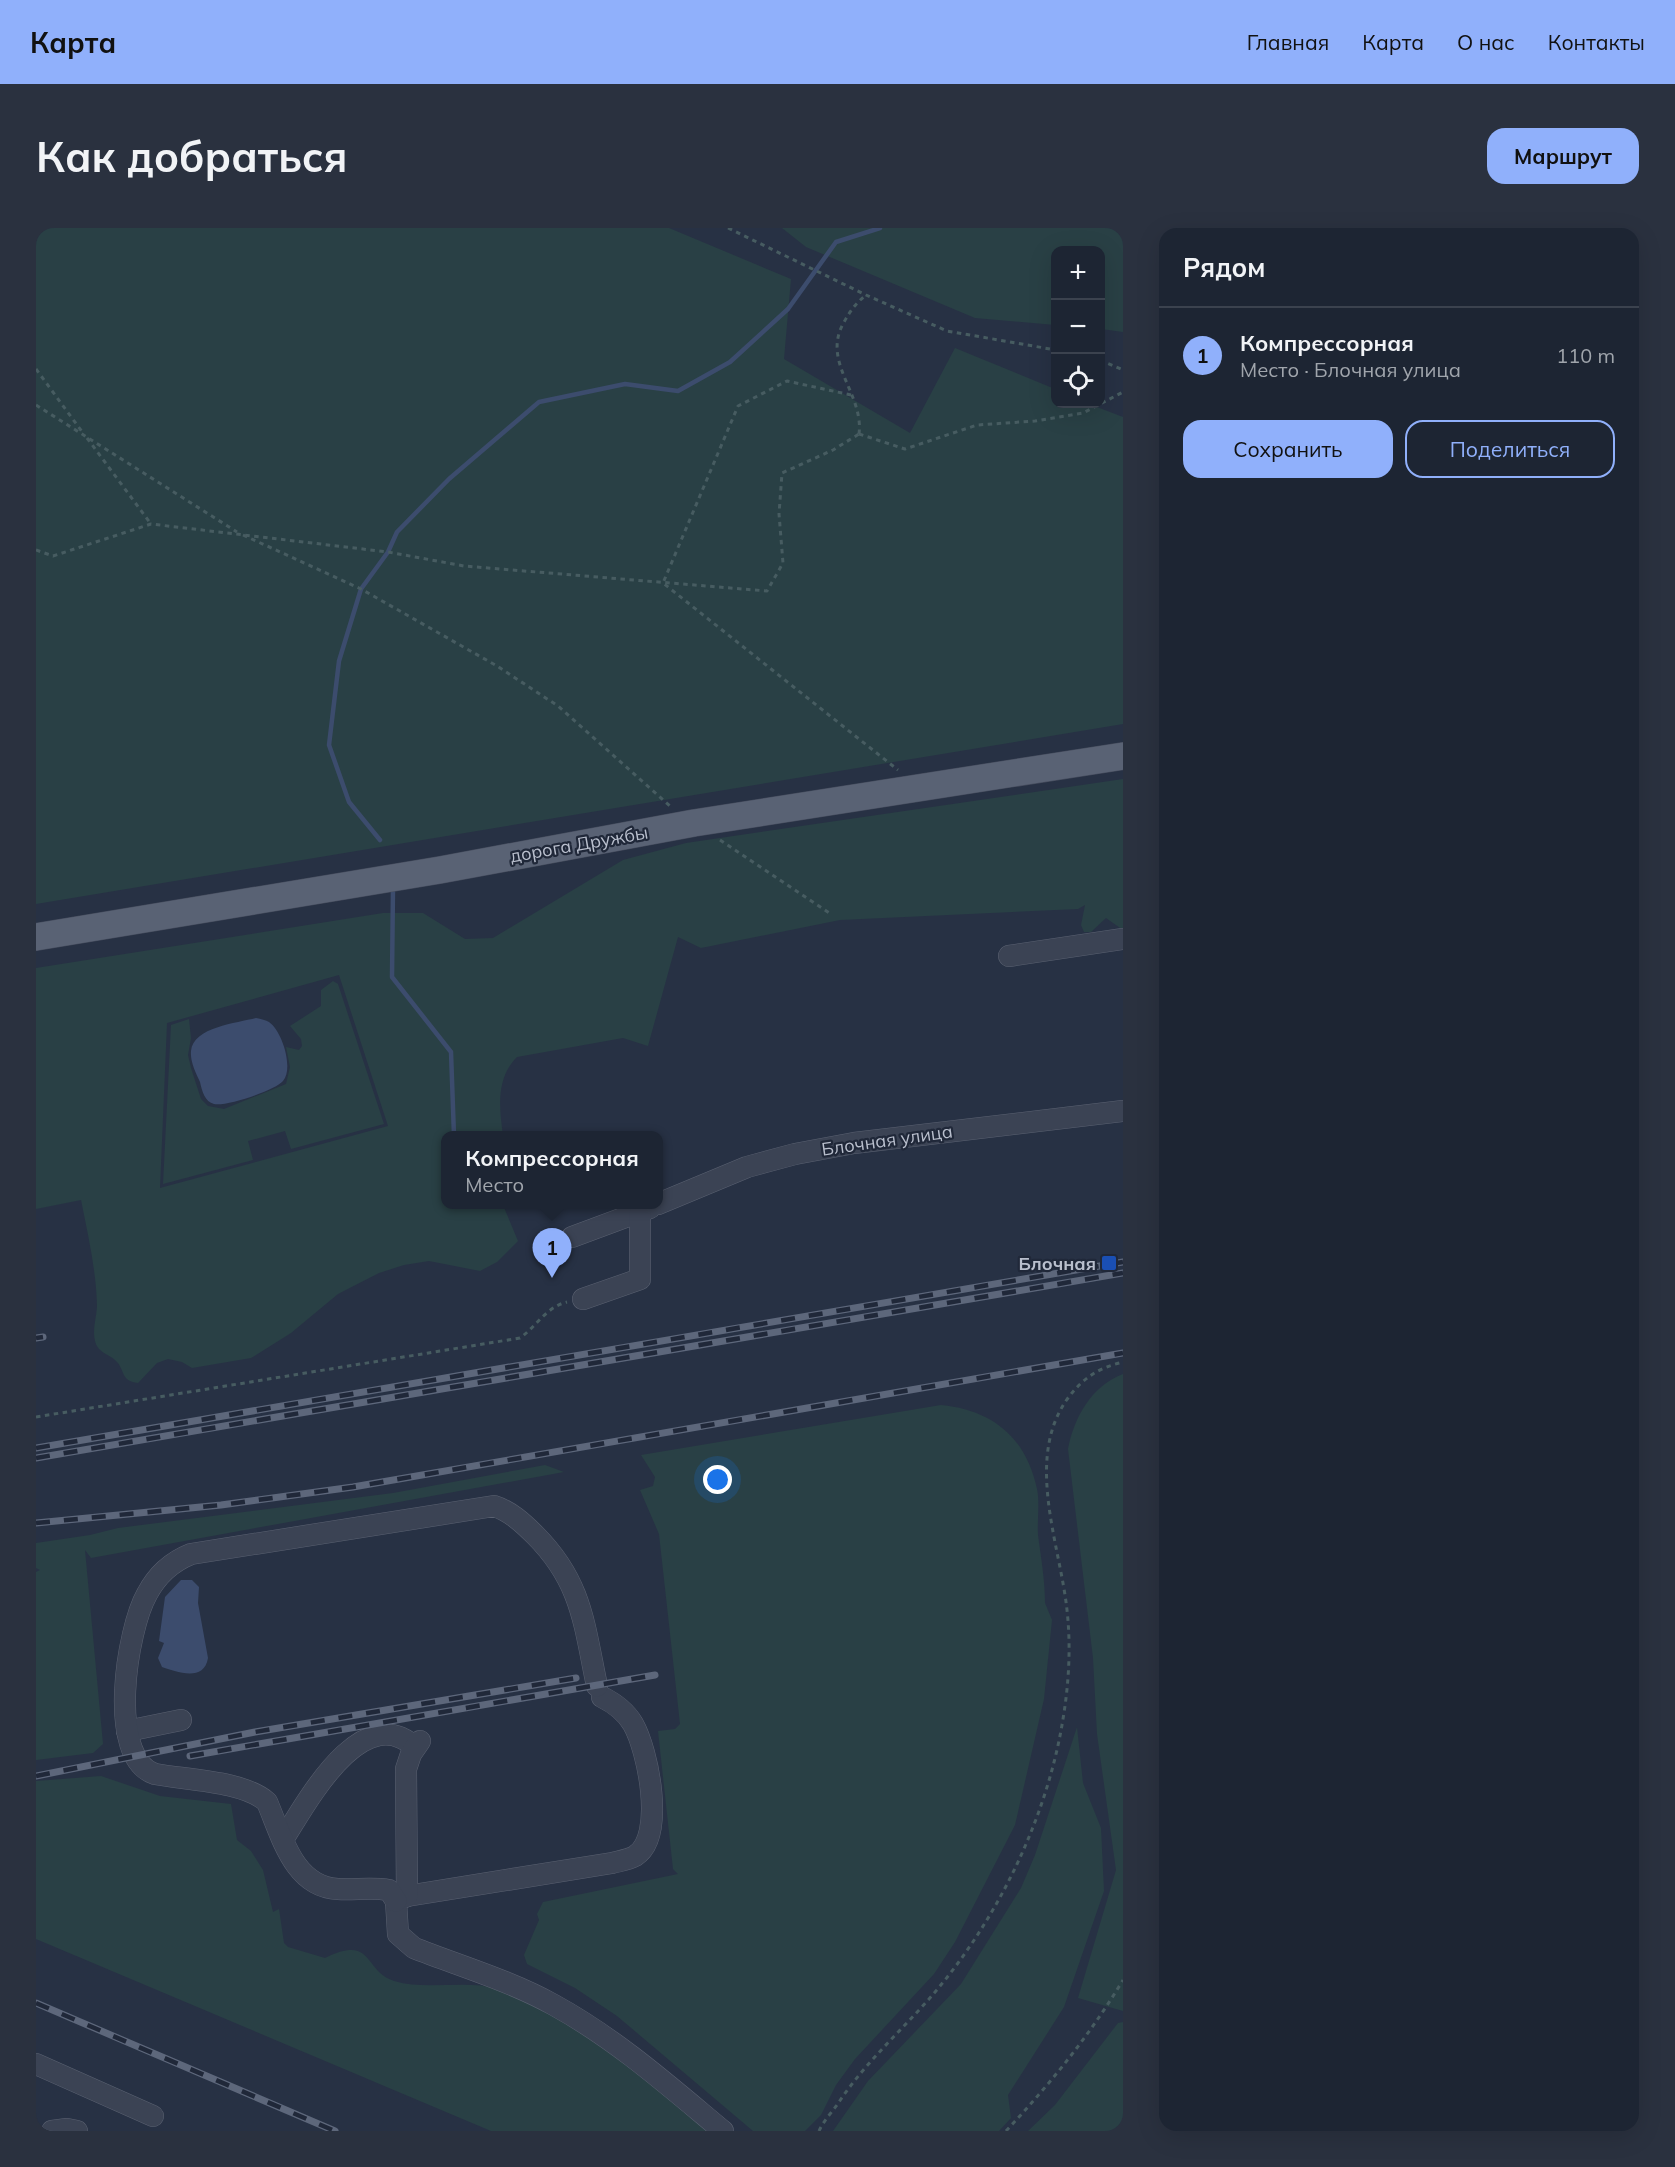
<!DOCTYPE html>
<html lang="ru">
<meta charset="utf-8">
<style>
:root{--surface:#1d2533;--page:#2a313f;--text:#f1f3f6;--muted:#a0a5ac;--line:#3b424e;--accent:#90b0fb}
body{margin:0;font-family:Mulish,sans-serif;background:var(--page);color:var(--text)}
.controls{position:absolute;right:18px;top:18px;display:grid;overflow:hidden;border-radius:12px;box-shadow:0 6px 24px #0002}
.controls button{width:54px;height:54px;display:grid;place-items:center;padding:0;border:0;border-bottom:2px solid var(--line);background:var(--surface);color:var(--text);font:30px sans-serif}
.you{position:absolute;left:682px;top:1252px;width:21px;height:21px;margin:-15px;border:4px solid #fff;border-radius:50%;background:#1a73e8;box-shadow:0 0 0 9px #1a73e833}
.badge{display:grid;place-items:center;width:39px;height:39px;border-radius:50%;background:var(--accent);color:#111;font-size:20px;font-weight:700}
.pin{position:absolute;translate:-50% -50px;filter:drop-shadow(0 2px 3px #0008)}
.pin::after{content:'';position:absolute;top:32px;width:21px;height:18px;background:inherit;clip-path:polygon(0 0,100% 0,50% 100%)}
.popup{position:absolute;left:405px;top:903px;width:222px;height:78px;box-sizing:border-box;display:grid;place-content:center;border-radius:12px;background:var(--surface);filter:drop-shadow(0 2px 4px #0005);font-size:20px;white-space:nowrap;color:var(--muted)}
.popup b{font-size:22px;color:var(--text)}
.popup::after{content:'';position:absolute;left:50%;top:100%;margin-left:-12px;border:12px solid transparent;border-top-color:var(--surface)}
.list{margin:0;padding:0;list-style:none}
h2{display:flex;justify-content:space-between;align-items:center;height:78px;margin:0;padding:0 24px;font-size:26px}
h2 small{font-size:20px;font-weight:400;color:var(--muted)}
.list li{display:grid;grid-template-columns:39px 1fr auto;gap:18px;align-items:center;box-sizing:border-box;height:96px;padding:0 24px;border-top:2px solid var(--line)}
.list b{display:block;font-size:22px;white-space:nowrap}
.list p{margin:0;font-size:20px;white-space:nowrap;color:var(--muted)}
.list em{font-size:20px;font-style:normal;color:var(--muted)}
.actions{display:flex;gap:12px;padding:18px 24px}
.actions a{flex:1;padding:14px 0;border:2px solid var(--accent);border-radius:18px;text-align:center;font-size:21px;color:var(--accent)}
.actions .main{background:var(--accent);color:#111}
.icon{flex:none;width:33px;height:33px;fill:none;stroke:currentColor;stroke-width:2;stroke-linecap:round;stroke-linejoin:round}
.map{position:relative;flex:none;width:1087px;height:1903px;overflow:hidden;border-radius:18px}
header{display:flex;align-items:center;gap:36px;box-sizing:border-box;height:84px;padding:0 30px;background:var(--accent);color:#111}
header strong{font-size:28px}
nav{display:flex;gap:33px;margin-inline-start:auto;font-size:21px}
.intro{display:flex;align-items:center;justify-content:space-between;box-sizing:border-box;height:144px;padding:0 36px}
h1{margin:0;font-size:42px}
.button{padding:15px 27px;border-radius:18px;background:var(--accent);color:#111;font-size:21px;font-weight:700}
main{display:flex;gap:36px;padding:0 36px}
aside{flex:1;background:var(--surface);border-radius:18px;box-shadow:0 6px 24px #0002}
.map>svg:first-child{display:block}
.green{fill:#294045;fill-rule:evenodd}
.water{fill:#3c4c6d}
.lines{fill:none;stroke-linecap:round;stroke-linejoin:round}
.stream{stroke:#3c4c6d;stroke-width:4.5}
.minor-casing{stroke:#5a6171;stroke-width:22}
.major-casing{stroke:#454c5d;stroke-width:28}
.path{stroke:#475c61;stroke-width:3;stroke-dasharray:4.5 4.5;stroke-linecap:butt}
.minor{stroke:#3b4354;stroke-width:21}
.major{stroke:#596274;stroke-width:27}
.rail-casing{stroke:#5d677b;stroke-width:7}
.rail{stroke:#202839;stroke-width:4.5;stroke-dasharray:14;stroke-linecap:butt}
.transit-dot{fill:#1a4fb4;stroke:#202839;stroke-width:2}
.labels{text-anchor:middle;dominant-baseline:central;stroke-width:4.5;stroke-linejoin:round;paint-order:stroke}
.street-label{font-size:18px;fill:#b9bfcd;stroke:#202839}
.poi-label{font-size:18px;font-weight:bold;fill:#b9bfcd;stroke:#202839;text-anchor:end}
</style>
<header>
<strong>Карта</strong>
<nav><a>Главная</a><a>Карта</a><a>О нас</a><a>Контакты</a></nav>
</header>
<div class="intro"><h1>Как добраться</h1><a class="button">Маршрут</a></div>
<main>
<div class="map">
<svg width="1087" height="1903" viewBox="0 0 1087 1903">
<rect width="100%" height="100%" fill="#273144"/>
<!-- green -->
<g class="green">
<polygon points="0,0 633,0 755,51 748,131 874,205 919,120 1019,161 1020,176 1053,176 1087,189 1087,496 0,676"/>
<polygon points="746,0 1087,0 1087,104 1065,101 1064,22 1020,22 1019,97 939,90 770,19"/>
<path d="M1087,551v151l-17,-12 -15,14h-7l-3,-7 4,-20 -7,4 -238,11 -139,28 -23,-11 -30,109 -25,-8 -106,19c-21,21 -18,50 -14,78l-57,1v68l57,1 15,36 -21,21 -17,9 -51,-10 -25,4 -25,8 -41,21 -47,39 -40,25 -59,10 -10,-6 -14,-3 -11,4 -19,20c-16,-2 -13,-10 -20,-20 -7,-9 -20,-9 -23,-22 -3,-12 2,-25 2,-36 -1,-36 -9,-70 -16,-105l-45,9v-241l347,-55h40l42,26 28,-1 130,-78 63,-17zM303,747l49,151 -228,62 7,-165z"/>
<polygon points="297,753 302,756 348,896 255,921 249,903 212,913 217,932 127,956 135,797 153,791 155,810 152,827 155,840 165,871 172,878 188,881 250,856 254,839 250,819 263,822 266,818 265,811 254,798 285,778 285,762"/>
<path d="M1087,1146v637l-45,-13 38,-128 -19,-136 -4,-76 -25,-209c6,-31 23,-63 55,-75z"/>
<path d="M905,1177c51,5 85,32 96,84 3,14 0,31 1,46 3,23 7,45 7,68l7,17 -8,79 -29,126 -60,117 -21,32 -79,85 -19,26 -15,30 -16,16h-52l-136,-115 -42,-28 -48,-24 -3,-9 15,-35 -2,-6 6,-12 135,-28 -5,-5 -15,-138 17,-2 5,-5 -21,-190 -19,-44 13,-4 2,-9 -14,-22z"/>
<polygon points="509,1237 528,1244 55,1330 49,1322 67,1516 57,1525 0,1532 0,1344 4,1342 0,1340 0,1315 54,1307 82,1300 357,1265"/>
<polygon points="1041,1499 1047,1555 1065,1600 1068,1663 1028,1779 972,1867 975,1890 963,1903 797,1903 832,1853 925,1756 985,1660 999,1627"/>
<path d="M65,1548l59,20 71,8 6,36 14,11 12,19 10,42 6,-3 5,34 4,4 37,11c49,-24 38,13 69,23 34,10 70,-2 105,8 81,23 147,90 211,142h-219l-455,-192v-158z"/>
<polygon points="1087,1794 1087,1903 992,1903 1019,1877 1082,1795"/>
</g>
<!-- water -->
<g class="water">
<path d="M220,790c5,1 10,2 13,4 13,9 25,46 14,59 -7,9 -58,26 -69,23 -9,-2 -12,-13 -14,-22 -4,-9 -10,-20 -9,-31 2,-24 46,-28 65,-33z"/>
<path d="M145,1352h11l7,7 -1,16 10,55c-4,25 -33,13 -46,9l-4,-9 6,-15 -5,-2 6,-44z"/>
</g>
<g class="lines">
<!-- stream -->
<g class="stream">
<polyline points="344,612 313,574 293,517 303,433 325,361 352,324 361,304 413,251 503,174 589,156 642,163 694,134 752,81 800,14 844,0"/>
<polyline points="357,659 356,749 415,824 418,908"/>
</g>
<defs>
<g id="minor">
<polyline points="973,728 1087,711"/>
<polyline points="622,976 711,939 759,926 818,915 1087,883"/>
<polyline points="536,1009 614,980"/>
<polyline points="547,1071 604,1051 604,986"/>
<path d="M566,1469c12,6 24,15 31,27 15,26 33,113 2,132 -7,4 -16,5 -23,7l-205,33 -11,5 2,33 16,14c46,18 97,33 140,57 62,34 115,81 169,126"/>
<polyline points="91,1503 145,1492"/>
<path d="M248,1610c23,-36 78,-139 131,-91"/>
<polyline points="371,1668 370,1541 375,1526 384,1513"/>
<path d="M360,1673l-7,-11c-17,-3 -34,0 -51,-1 -44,-2 -56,-52 -71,-87 -23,-21 -81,-22 -112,-28 -49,-16 -28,-145 -8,-180 10,-19 24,-32 44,-40l303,-48c16,5 29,17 41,29 47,47 49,89 62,151"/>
<polyline points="0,1836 117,1888"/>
<polyline points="16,1903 31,1901 41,1903"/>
</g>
<polyline id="major" points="0,709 404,642 658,595 1087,528"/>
</defs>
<!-- minor casing -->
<use href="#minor" class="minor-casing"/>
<!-- major casing -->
<use href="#major" class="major-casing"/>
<!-- path -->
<g class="path">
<polyline points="692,0 830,67 911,103 1020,122"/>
<polyline points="1064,132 1087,142"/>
<polyline points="0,141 47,205"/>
<polyline points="815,167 751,153 702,178 627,355 862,542"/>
<polyline points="0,177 201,304"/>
<polyline points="823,206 869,221 941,197 999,193 1047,185 1087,164"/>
<path d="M823,206c5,-40 -37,-71 -16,-110 7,-13 12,-20 23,-29"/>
<polyline points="51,210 115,296"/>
<polyline points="207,307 325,361 461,438 522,478 634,578"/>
<polyline points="0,322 17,328 115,296 352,324 428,338 731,363 747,335 743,286 746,245 797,222 823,206"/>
<polyline points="684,612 795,686"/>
<path d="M0,1189l484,-79c17,-12 26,-31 47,-36"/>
<path d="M783,1903c4,-9 12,-18 18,-26 26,-40 61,-71 92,-106 67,-76 118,-180 134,-280 6,-36 8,-73 4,-109 -7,-66 -43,-152 1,-212 15,-20 30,-30 55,-36"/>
<path d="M970,1903c44,-47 84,-96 117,-151"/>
</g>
<!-- minor -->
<use href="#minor" class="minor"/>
<!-- major -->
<use href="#major" class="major"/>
<defs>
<g id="rail">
<polyline points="0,1110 7,1109"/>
<polyline points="0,1220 1087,1034"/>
<polyline points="0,1230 1087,1045"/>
<polyline points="0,1295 185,1277 317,1259 1087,1125"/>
<polyline points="154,1528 619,1447"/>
<polyline points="0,1548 219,1504 540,1450"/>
<polyline points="0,1775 299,1903"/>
</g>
</defs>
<!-- rail casing -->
<use href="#rail" class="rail-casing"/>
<!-- rail -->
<use href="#rail" class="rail"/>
</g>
<!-- markers -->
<rect class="transit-dot" x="1065" y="1027" width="16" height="16" rx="3"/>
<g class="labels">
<!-- street labels -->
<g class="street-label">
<text transform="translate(543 616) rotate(-10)">дорога Дружбы</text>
<text transform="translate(851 912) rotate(-8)">Блочная улица</text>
</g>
<!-- poi labels -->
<g class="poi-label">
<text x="1060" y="1035">Блочная</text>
</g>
</g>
</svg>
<div class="controls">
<button>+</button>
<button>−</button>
<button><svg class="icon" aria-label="locate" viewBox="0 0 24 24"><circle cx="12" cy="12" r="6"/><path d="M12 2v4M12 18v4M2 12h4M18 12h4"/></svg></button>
</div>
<div class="you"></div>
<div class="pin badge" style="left:516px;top:1050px">1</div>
<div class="popup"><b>Компрессорная</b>Место</div>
</div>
<aside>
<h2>Рядом<small></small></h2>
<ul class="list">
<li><span class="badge">1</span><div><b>Компрессорная</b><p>Место · Блочная улица</p></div><em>110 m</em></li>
</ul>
<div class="actions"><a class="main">Сохранить</a><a>Поделиться</a></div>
</aside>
</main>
